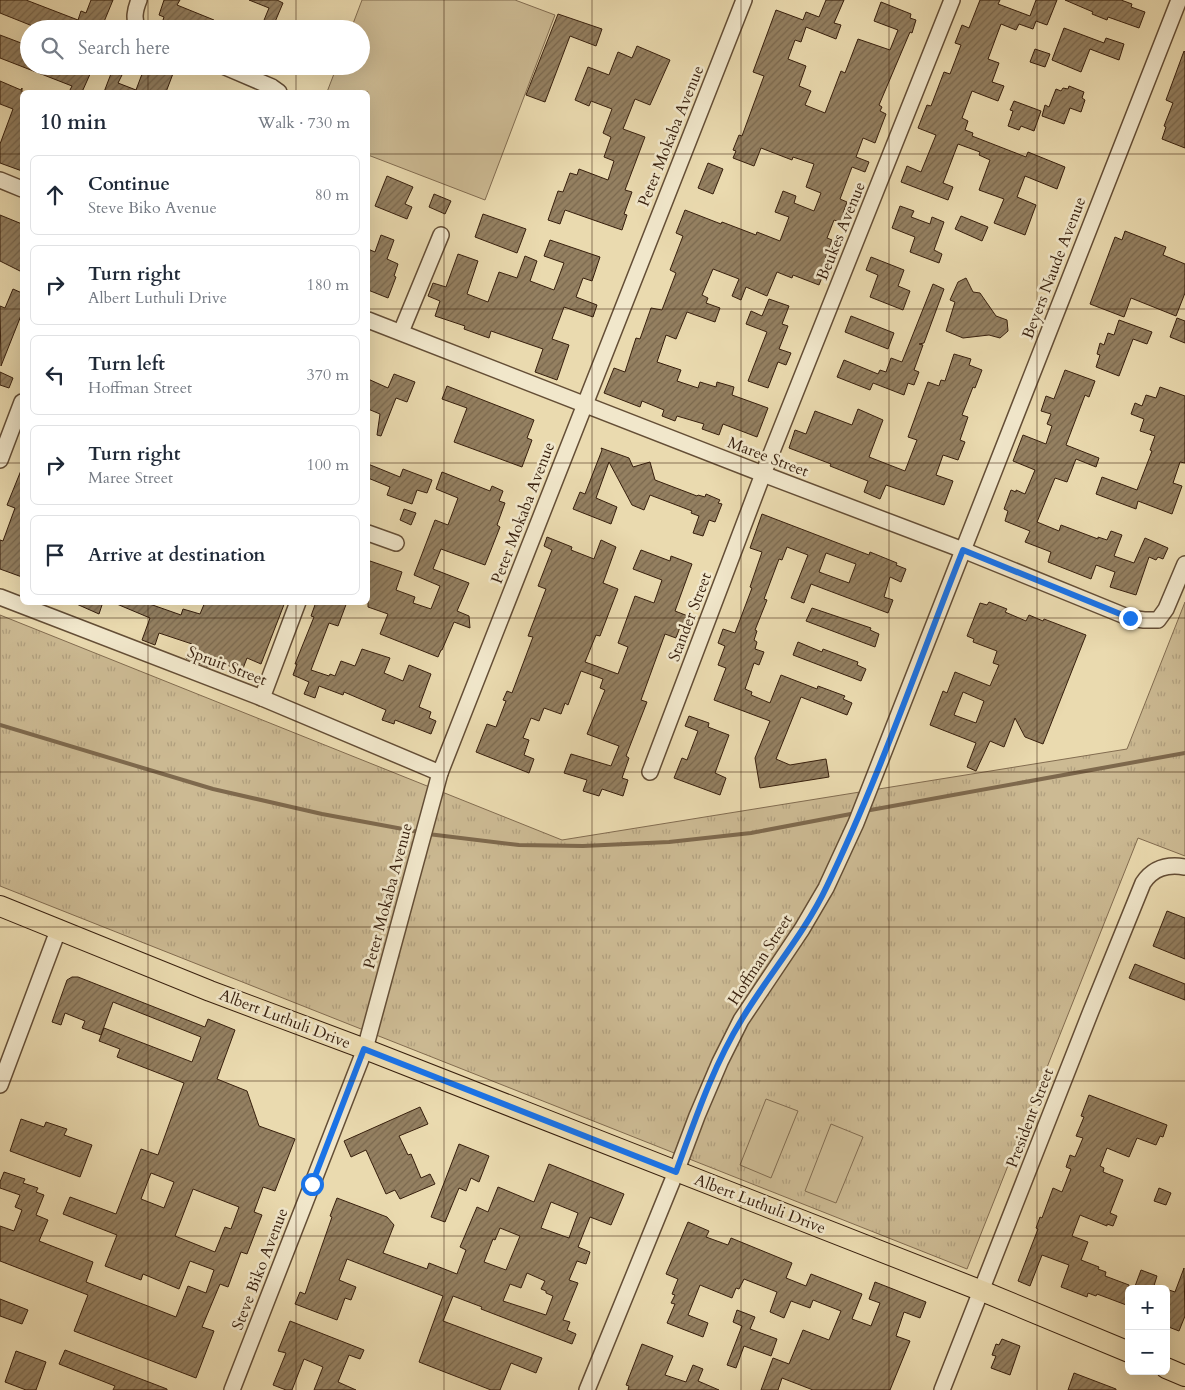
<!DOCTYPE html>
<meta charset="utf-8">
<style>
:root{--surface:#fff;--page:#f6f6f7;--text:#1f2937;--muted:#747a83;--line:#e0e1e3}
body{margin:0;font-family:Cardo,serif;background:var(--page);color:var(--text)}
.controls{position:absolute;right:15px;bottom:15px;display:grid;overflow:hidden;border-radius:8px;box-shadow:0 5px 20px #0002}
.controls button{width:45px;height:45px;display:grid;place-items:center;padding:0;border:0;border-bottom:1px solid var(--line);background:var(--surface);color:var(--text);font:25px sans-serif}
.stop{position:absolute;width:15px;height:15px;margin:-11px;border:4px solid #1a73e8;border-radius:50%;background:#fff}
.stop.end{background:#1a73e8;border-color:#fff;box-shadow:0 1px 5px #0008}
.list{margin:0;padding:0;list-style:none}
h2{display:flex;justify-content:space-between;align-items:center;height:65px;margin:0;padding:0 20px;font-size:21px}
h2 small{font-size:16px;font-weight:400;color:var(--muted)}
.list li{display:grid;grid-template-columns:32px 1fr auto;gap:15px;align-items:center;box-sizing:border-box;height:80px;margin:0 10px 10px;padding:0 10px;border:1px solid var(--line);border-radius:8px}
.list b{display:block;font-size:19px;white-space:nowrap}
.list p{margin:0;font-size:16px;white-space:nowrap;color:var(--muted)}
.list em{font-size:16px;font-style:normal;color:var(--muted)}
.icon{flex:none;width:28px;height:28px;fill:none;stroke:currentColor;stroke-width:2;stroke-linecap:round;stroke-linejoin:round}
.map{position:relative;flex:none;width:1185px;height:1390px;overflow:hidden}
.search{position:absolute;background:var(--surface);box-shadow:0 5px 20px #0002;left:20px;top:20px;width:350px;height:55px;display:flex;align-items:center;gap:12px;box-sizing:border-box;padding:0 18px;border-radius:28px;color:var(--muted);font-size:19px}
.panel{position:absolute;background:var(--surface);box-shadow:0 5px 20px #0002;left:20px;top:90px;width:350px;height:515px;border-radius:8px}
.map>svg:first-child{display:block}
.grass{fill:url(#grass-tufts);stroke:#826c50}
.garden{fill:#ccba93;stroke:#826c50}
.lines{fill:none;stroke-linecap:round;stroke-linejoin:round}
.stream{stroke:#7e694d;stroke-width:4}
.building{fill:url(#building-hatch);stroke:#371f0d;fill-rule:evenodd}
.minor-casing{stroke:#644e36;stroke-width:18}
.major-casing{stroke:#371f0d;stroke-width:22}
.minor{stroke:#f1e7cb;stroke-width:15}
.major{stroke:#eadaaf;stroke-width:20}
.route{stroke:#1a73e8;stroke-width:6}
.grid{fill:none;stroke:#371f0d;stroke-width:1;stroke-opacity:0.55}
.labels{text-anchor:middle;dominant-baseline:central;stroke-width:5;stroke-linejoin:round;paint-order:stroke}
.street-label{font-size:16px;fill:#371f0d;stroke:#f1e7cb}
</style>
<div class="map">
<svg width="1185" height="1390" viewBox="0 0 1185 1390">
<defs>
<pattern id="grass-tufts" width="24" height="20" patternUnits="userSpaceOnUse" patternTransform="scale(1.25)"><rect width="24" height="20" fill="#ccba93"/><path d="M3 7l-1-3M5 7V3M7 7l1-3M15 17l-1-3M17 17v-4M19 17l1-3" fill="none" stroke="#b09f7e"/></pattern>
<pattern id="building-hatch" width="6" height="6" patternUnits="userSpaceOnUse" patternTransform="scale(1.25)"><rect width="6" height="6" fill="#948061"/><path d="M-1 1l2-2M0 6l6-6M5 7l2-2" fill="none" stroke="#7a684e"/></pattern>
</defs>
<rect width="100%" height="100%" fill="#eadaaf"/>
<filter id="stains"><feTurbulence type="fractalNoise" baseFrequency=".004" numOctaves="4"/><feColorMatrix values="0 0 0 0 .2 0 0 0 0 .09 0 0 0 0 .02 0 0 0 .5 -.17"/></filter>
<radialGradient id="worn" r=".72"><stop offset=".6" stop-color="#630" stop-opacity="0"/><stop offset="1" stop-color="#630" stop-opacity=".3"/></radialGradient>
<!-- grass -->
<polygon class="grass" points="1185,602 1185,856 1138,838 967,1269 0,886 0,615 562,840 1127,749"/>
<!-- garden -->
<g class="garden">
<polygon points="362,0 515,0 555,15 485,200 368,155 368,92 327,92 337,66 361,66 361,29 351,29"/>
<polygon points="766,1099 798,1111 771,1178 740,1165"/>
<polygon points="831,1124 863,1137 836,1203 805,1191"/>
</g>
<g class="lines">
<!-- stream -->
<g class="stream">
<polyline points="0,725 213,789 322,814 419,832"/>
<polyline points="865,811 1185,753"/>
<polyline points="428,834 519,845 583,846 669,842 751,833 856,813"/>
</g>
</g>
<!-- building -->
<g class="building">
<polygon points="0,0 26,0 78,20 81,11 86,13 91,0 113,0 101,29 40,29 0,13"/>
<polygon points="164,0 180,0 177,5 214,20 211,29 187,29 163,20 164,17 159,15"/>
<polygon points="249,0 277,0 283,3 272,29 262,25 269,8"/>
<polygon points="826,0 844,0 834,23 841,25 836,39 806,27 801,42 795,40 788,59 806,66 799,86 811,91 805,105 825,113 841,71 845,73 858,39 890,50 898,30 874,21 881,2 911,14 910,18 916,20 912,33 910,32 879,105 882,107 880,111 886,114 875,143 863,138 856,157 869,162 865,172 852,167 840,199 847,202 843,213 849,215 845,224 834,220 827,238 832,240 825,259 829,260 819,285 793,275 792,278 777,272 767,296 746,287 741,300 732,296 739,279 713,269 702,295 708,298 706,303 720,308 715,322 687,312 676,339 666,335 657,362 681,370 677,381 698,388 700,382 716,387 717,382 734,387 732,395 768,408 757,437 723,424 719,435 702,429 704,424 677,416 675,421 662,416 664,410 642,401 640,407 604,393 614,368 625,372 636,338 640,339 651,308 662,310 676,273 670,270 683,236 676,233 685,210 721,224 722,222 756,235 757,232 780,241 789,217 775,212 783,191 796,196 794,203 814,211 821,193 806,187 814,164 793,157 792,160 761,148 754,166 733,158 736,151 733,150 739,135 742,136 764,76 753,72 776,10 803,20 806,12 819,17"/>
<polygon points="980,0 1000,0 998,4 1030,16 1036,0 1057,0 1047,25 1036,21 1033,29 1019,24 1016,30 1001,24 988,59 999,63 992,82 1004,86 998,101 972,91 962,118 968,121 965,130 973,133 972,136 1026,157 1028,152 1065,167 1057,189 1025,176 1017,197 1036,205 1025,235 994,223 1004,199 979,190 990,160 979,155 980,152 958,144 943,183 953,187 948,200 901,182 907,166 921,172 936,135 918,128 927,105 931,106 944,72 950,74 961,45 955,43 962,25 969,28"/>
<polygon points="1065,0 1121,0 1132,4 1131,7 1145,12 1139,28 1108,17 1107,20 1092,14 1093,12"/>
<polygon points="558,14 602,29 596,46 570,36 545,102 526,95"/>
<polygon points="1064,28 1104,43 1106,38 1124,44 1119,60 1090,49 1081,72 1052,60"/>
<polygon points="0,35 29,46 29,66 76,66 91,72 82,92 69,92 72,86 0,58"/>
<polygon points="637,46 670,60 650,105 635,99 623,129 645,137 625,190 632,192 624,214 627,215 622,230 565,210 560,224 548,220 558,191 563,192 570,173 577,175 579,169 608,180 614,161 604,157 611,137 603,133 612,109 591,101 589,106 575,100 588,67 609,75 618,52 632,58"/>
<polygon points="1035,49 1050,54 1045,67 1030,62"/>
<polygon points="1184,51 1185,52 1185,148 1162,139 1166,127 1164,126 1173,103 1166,100"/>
<polygon points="145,66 161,66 174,71 166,92 104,92 112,71 122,75 118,83 136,90"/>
<polygon points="0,81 21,90 22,88 22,171 0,163 0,144 13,109 0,104"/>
<polygon points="1069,86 1084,92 1082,98 1085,100 1081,112 1070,108 1064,124 1042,116 1045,105 1049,107 1056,89 1061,91 1063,88 1068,89"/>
<polygon points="1014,101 1041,111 1034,131 1021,126 1019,130 1008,126 1013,111 1010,110"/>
<polygon points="708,163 723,169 713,194 698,188"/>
<polygon points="387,176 413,187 405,204 412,207 407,219 375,206"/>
<polygon points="434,194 451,201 445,214 429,207"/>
<polygon points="900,206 914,211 911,217 930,224 932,217 944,222 934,250 942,254 939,263 910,252 915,237 892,228"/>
<polygon points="483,214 526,229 517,253 475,237"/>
<polygon points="0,215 22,224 22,272 0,261"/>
<polygon points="961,216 988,227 982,241 955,229"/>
<polygon points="1125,231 1166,247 1163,255 1185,264 1185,293 1176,316 1131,298 1124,317 1090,304 1115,237 1122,240"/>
<polygon points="381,235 394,240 387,259 398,264 394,276 396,277 388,298 368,290 368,249 375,252"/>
<polygon points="550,240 600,257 592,281 583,278 576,297 597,305 593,317 564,307 552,339 569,345 557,380 535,372 543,349 491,331 489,338 464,329 465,326 435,316 440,301 428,296 433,283 446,287 458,254 478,261 467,294 488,302 499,272 517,278 525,256 537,261 530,281 554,290 564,263 544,256"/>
<polygon points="871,257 904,270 898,286 910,291 903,310 870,297 878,275 866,270"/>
<polygon points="966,278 973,292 980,293 996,316 1007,320 1008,331 1000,338 989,335 963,338 946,331 955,302 950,300 958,282"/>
<polygon points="933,284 944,289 924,343 919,344 923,345 914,370 919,372 914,385 908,383 904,395 873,383 870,390 837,377 844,360 878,374 880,370 886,372 891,358 902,362"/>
<polygon points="13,289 22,293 22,313 1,366 0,306 5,308"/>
<polygon points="769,299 789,306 782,324 788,326 779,349 791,353 786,365 778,362 768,388 748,381 767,332 746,324 751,311 762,316"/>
<polygon points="851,316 894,333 888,349 845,332"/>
<polygon points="1177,318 1185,321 1185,343 1170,337"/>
<polygon points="1119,320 1152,332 1147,344 1133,339 1119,376 1096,367 1100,355 1097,354 1100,343 1104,345 1108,333 1114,335"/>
<polygon points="954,354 971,359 969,365 982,370 975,388 973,387 962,415 968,417 960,440 965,442 958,460 943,455 936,475 953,481 944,505 886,485 880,499 864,492 868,481 830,466 831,464 789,448 795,430 806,434 815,411 852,425 858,409 883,420 869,457 905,471 917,440 908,437 928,382 939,386 941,380 945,381"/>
<polygon points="1065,370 1095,381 1089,397 1085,395 1066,445 1099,458 1096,467 1076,459 1067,482 1055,478 1037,522 1059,531 1061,525 1098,539 1098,537 1107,540 1111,531 1122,535 1114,556 1134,563 1145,538 1168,548 1163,559 1158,557 1156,560 1149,557 1136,595 1110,587 1115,572 1096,565 1091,579 1048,562 1051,552 1025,542 1030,531 1005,521 1008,511 1004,509 1011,490 1016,492 1016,490 1025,494 1035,470 1013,461 1023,435 1046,444 1052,426 1047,424 1051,414 1041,411 1046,396 1054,399"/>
<polygon points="0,372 13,378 9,388 0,385"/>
<polygon points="394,374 415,382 407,402 396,398 381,436 377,435 380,414 368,409 368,379 388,388"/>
<polygon points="447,386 534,420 527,438 532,440 522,467 454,442 467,408 442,399"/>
<polygon points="1160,387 1185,396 1185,463 1180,462 1173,483 1182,486 1172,514 1138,501 1136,509 1096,494 1102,477 1137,490 1152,451 1150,450 1155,436 1140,431 1144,419 1131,414 1135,403 1142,406 1146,395 1156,398"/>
<polygon points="601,448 629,458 633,467 650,462 655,480 697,496 698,495 705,497 706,494 720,500 718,503 722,504 715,522 709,520 703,536 693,533 699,516 691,513 692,511 650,495 644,510 632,505 609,462 596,498 617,507 611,524 573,509 580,492 585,494 602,450"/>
<polygon points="368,464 400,477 403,469 432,480 427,493 417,490 412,504 387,495 390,487 368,478"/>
<polygon points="22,468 22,577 0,569 0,540 3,541 15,508 7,505"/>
<polygon points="442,472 490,491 492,486 503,491 499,501 505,503 497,525 500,527 485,565 441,549 433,569 469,583 457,611 469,616 470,628 454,622 442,650 441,650 438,657 380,634 388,614 368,607 368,568 370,561 402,572 396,590 415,597 413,603 431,609 440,586 414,575 435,520 448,525 458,498 436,489"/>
<polygon points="404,509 416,513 411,525 400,520"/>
<path d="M762,514l107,41 1,-3 27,11 -1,2 10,4 -5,13 -11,-5 -6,20 9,3 -5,13 -77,-29 -7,19 -13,-5 17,-43 -21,-8 -5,13 -3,-1 -15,40 3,1 -12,30 2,1 -3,9 3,2 -2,7 9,3 -5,13 -5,-2 -9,26 7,3 -1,3 19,8 11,-28 36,14 1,-3 27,10 -2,3 9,4 -5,12 -46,-18 -25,62 14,6 36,-6 3,18 -69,11 -5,-30 15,-37 -56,-21 12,-32 -8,-3 7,-19 -7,-3 5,-14 12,4 17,-45 -2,-1 12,-35 -12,-4zM826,553l30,11 -7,19 -30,-11z"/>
<polygon points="547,537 572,547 571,550 594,559 601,540 616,547 603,583 618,589 600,636 596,635 585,662 618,674 628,647 618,643 635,596 654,603 662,580 633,569 641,550 670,561 671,556 692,564 675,611 693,618 688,630 680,627 676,638 665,634 641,700 647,702 626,756 629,758 622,778 628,780 623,796 602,789 599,796 583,791 587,780 564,773 571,754 611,766 619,746 587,734 605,690 600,688 603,679 581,671 568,705 565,703 561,714 544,708 539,721 531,718 523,738 529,740 524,755 534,759 529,773 476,752 487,724 496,727 506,701 503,700 507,691 512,693 533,637 528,636 546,589 538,586 552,550 544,546"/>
<polygon points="72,602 103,602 99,614"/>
<polygon points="112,602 144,602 181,615 183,609 200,614 205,602 285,602 261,664 247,658 242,671 212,659 209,667 186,658 192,644 159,633 155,645 142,640 150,618"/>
<polygon points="316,602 347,602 338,626 329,623 311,670 329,676 330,674 335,676 341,661 355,666 362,649 390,658 384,673 403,681 409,665 431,674 419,707 431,712 429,718 436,721 431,734 395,720 394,724 382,720 386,710 344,692 343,695 319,686 315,698 304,694 309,682 293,675 297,664 295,664 314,617 311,616"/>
<path d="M989,602l18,7 -2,3 21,9 3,-6 14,6 1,-2 42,16 -43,109 -18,-7 -10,-19 -11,29 -14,-6 -14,30 -9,-4 9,-24 -46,-18 13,-34 4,2 8,-21 35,14 9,-21 -6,-2 4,-12 -24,-9 1,-3 -7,-3 13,-33 7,2zM963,692l21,9 -8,22 -22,-8z"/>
<polygon points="812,608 871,628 870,630 879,634 875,647 806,621"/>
<polygon points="798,642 822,652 823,649 858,662 857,665 866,669 861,681 793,655"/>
<polygon points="689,716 709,723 708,727 729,735 715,773 726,778 720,795 674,778 682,758 687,760 698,731 685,726"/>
<polygon points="1167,911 1185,918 1185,959 1153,946"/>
<polygon points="1135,964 1185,984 1185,1000 1129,978"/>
<path d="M72,977h6l127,50 3,-8 27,11 -18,49 30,12 12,35 36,13 -20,52 -12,-4 -9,25 8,3 -15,39 -6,-2 -13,35 -8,-3 -18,43 12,4 -18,47 -122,-47 14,-36 -88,-34v-35l14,5 8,-21 -7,-3 5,-12 -20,-7v-6l4,-10 21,7 -2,4 15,5 -2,4 8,3 -8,20 12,5 -9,21 54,21 -7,20 90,35 12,-31 18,7 8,-23 -24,-9 -11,28 -36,-15 -2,6 -36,-14 12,-31 -54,-21 7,-17 46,17 25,-65 17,6 26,-72 -67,-26 3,-8 -21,-8 5,-13 88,34 9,-25 -88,-35 -12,33 -19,-7 3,-7 -20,-8 -4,12 -9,-3 15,-42zM151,1173l23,9 -10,26 -23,-9zM193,1189l46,18 -8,22 -6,-2 -10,25 -40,-16z"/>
<polygon points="1089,1095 1167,1125 1163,1137 1160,1136 1156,1145 1137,1138 1129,1157 1107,1148 1100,1166 1104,1168 1103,1172 1123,1180 1110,1213 1117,1216 1113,1226 1107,1224 1107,1226 1080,1215 1072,1236 1088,1242 1081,1260 1099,1267 1098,1269 1106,1272 1105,1276 1129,1285 1129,1306 1097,1294 1096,1296 1088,1293 1087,1297 1061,1287 1069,1265 1042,1255 1030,1286 1018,1281 1038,1229 1036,1228 1040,1217 1042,1218 1053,1188 1062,1192 1071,1169 1066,1167 1070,1155 1075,1157 1083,1138 1076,1136 1084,1117 1081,1116"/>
<polygon points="420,1107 428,1124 399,1136 408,1155 411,1154 421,1178 430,1174 435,1184 400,1199 395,1190 386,1194 366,1150 351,1157 344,1141"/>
<polygon points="21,1119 44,1127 46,1122 67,1129 64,1135 92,1145 80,1177 10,1151"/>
<polygon points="459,1144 489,1156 479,1182 471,1178 466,1191 459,1188 445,1222 431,1217"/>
<path d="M549,1164l75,30 -13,31 -21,-8 -12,30 12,5 -4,12 -9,-3 -8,19 9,3 -15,37 7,2 -3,8 9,4 -4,10 -91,-35 1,-2 -29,-11 -10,25 99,37 -6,15 -25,-10 -11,27h-9l-72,-28 24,-66 -96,-37 -8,21 17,7 -5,13 -6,-2 -8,22 -42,-16 5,-12 5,2 27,-77 -2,-1 7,-18 50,19 7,8 -11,28 44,16 2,-6 28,11 9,-24 -6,-3 17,-40 11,5 10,-25 36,15zM551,1202l27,11 -9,25 -28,-10zM500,1228l20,8 -14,34 -22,-8 9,-23 2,1zM527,1273l18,8 -4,8 5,2v2l7,3 -7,19 -43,-14 7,-17 11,4z"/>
<polygon points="1159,1188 1171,1193 1166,1205 1154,1201"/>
<polygon points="688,1222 709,1231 706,1237 728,1245 731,1238 792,1263 786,1278 806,1286 811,1274 862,1294 852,1319 871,1326 880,1303 869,1299 875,1282 926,1302 920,1318 904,1312 896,1336 910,1341 890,1390 813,1390 782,1378 778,1390 761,1390 773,1358 789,1364 803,1330 829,1340 841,1311 813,1300 810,1308 791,1301 784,1318 770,1312 777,1292 744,1279 739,1289 736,1288 732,1298 700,1285 688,1315 708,1323 703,1337 667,1323 675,1304 671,1303 675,1295 672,1294 678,1279 666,1274"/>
<polygon points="1184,1268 1185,1316 1179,1331 1166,1326 1166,1289 1175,1292"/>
<polygon points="1141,1270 1157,1276 1153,1289 1134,1289"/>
<polygon points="0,1299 28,1310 22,1324 0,1316"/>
<polygon points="737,1310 755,1317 750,1329 777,1339 771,1356 744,1346 736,1368 727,1365 742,1326 733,1322"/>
<polygon points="290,1321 364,1350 360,1359 349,1355 338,1382 356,1390 314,1390 323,1367 304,1359 292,1390 286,1390 273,1385 286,1353 278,1351"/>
<polygon points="1002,1339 1020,1346 1010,1375 991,1368 996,1356 992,1355 996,1344 999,1345"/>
<polygon points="642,1344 673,1356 665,1375 686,1382 693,1365 703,1369 698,1381 719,1390 628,1390 629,1386 626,1385"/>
<polygon points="65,1350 167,1389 167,1390 113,1390 115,1386 59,1364"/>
<polygon points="16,1351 46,1362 36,1390 26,1390 5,1382"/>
<polygon points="1074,1373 1116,1389 1116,1390 1068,1390"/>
</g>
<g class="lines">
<defs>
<g id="minor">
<path d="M138,29c-5,-10 -3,-19 1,-29"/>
<polyline points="223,66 272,87 279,92"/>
<polyline points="0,180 22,189"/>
<polyline points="368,320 763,474 963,550 1130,618 1144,620 1158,620 1166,609 1185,564"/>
<polyline points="401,332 441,235"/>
<polyline points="0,460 22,402"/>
<polyline points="368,533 396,543"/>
<polyline points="0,597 262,698 440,773"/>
<polyline points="262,698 298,602"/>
<polyline points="650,772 763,474 952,0"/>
<polyline points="0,1085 59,928"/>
<polyline points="232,1390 365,1049 440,773 744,0"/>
<polyline points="587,1390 676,1172 697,1116 720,1062 741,1020 802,929 826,888 856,823 1179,0"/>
<path d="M942,1390l149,-379 52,-128c10,-15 24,-19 42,-16"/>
</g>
<g id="major">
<polyline points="0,906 210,991 365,1049 982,1291 1129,1352"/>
<polyline points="1166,1368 1185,1376"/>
</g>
</defs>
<!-- minor casing -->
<use href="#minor" class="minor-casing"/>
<!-- major casing -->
<use href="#major" class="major-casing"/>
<!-- minor -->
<use href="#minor" class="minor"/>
<!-- major -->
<use href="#major" class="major"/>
</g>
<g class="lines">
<!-- route -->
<path class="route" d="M312,1184l52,-135 312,123c19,-52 37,-106 66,-153 27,-45 63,-86 85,-133 52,-108 92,-225 136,-336l167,68"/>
</g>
<!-- grid -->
<path class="grid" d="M148,0v29M296,0v29M444,0v1390M592,0v1390M741,0v1390M889,0v1390M1037,0v1390M148,66v26M296,66v26M0,154h22M368,154h817M0,309h22M368,309h817M0,463h22M368,463h817M148,602v788M296,602v788M0,618h1185M0,772h1185M0,927h1185M0,1081h1185M0,1236h1185"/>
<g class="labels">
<!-- street labels -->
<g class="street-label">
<text transform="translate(671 136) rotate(-68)">Peter Mokaba Avenue</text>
<text transform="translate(841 231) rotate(-68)">Beukes Avenue</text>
<text transform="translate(1054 268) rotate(-69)">Beyers Naude Avenue</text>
<text transform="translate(768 457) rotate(21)">Maree Street</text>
<text transform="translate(523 513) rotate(-69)">Peter Mokaba Avenue</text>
<text transform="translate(690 617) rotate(-69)">Stander Street</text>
<text transform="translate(227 666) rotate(21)">Spruit Street</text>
<text transform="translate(388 896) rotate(-75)">Peter Mokaba Avenue</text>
<text transform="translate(760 960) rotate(-57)">Hoffman Street</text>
<text transform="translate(285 1019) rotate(21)">Albert Luthuli Drive</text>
<text transform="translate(1030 1118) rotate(-69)">President Street</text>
<text transform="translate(760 1204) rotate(21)">Albert Luthuli Drive</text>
<text transform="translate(260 1269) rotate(-69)">Steve Biko Avenue</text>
</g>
</g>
<rect width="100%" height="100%" filter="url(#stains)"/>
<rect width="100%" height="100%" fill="url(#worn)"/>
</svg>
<div class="controls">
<button>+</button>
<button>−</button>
</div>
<div class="stop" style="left:312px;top:1184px"></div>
<div class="stop end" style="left:1130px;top:618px"></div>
<div class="search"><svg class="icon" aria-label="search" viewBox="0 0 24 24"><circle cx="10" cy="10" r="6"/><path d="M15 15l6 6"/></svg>Search here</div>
<section class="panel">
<h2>10 min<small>Walk · 730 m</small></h2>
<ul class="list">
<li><svg class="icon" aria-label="ahead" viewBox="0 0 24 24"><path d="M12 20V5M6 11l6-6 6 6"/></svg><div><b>Continue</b><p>Steve Biko Avenue</p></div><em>80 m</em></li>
<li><svg class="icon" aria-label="right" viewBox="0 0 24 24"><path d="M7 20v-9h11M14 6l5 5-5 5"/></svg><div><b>Turn right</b><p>Albert Luthuli Drive</p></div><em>180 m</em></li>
<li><svg class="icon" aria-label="left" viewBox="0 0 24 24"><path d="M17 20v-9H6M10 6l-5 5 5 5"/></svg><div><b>Turn left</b><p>Hoffman Street</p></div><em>370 m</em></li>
<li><svg class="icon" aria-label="right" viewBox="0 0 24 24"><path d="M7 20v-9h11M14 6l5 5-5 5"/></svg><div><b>Turn right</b><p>Maree Street</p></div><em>100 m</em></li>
<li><svg class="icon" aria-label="arrive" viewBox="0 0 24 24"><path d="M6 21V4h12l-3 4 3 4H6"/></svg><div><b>Arrive at destination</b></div></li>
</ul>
</section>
</div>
